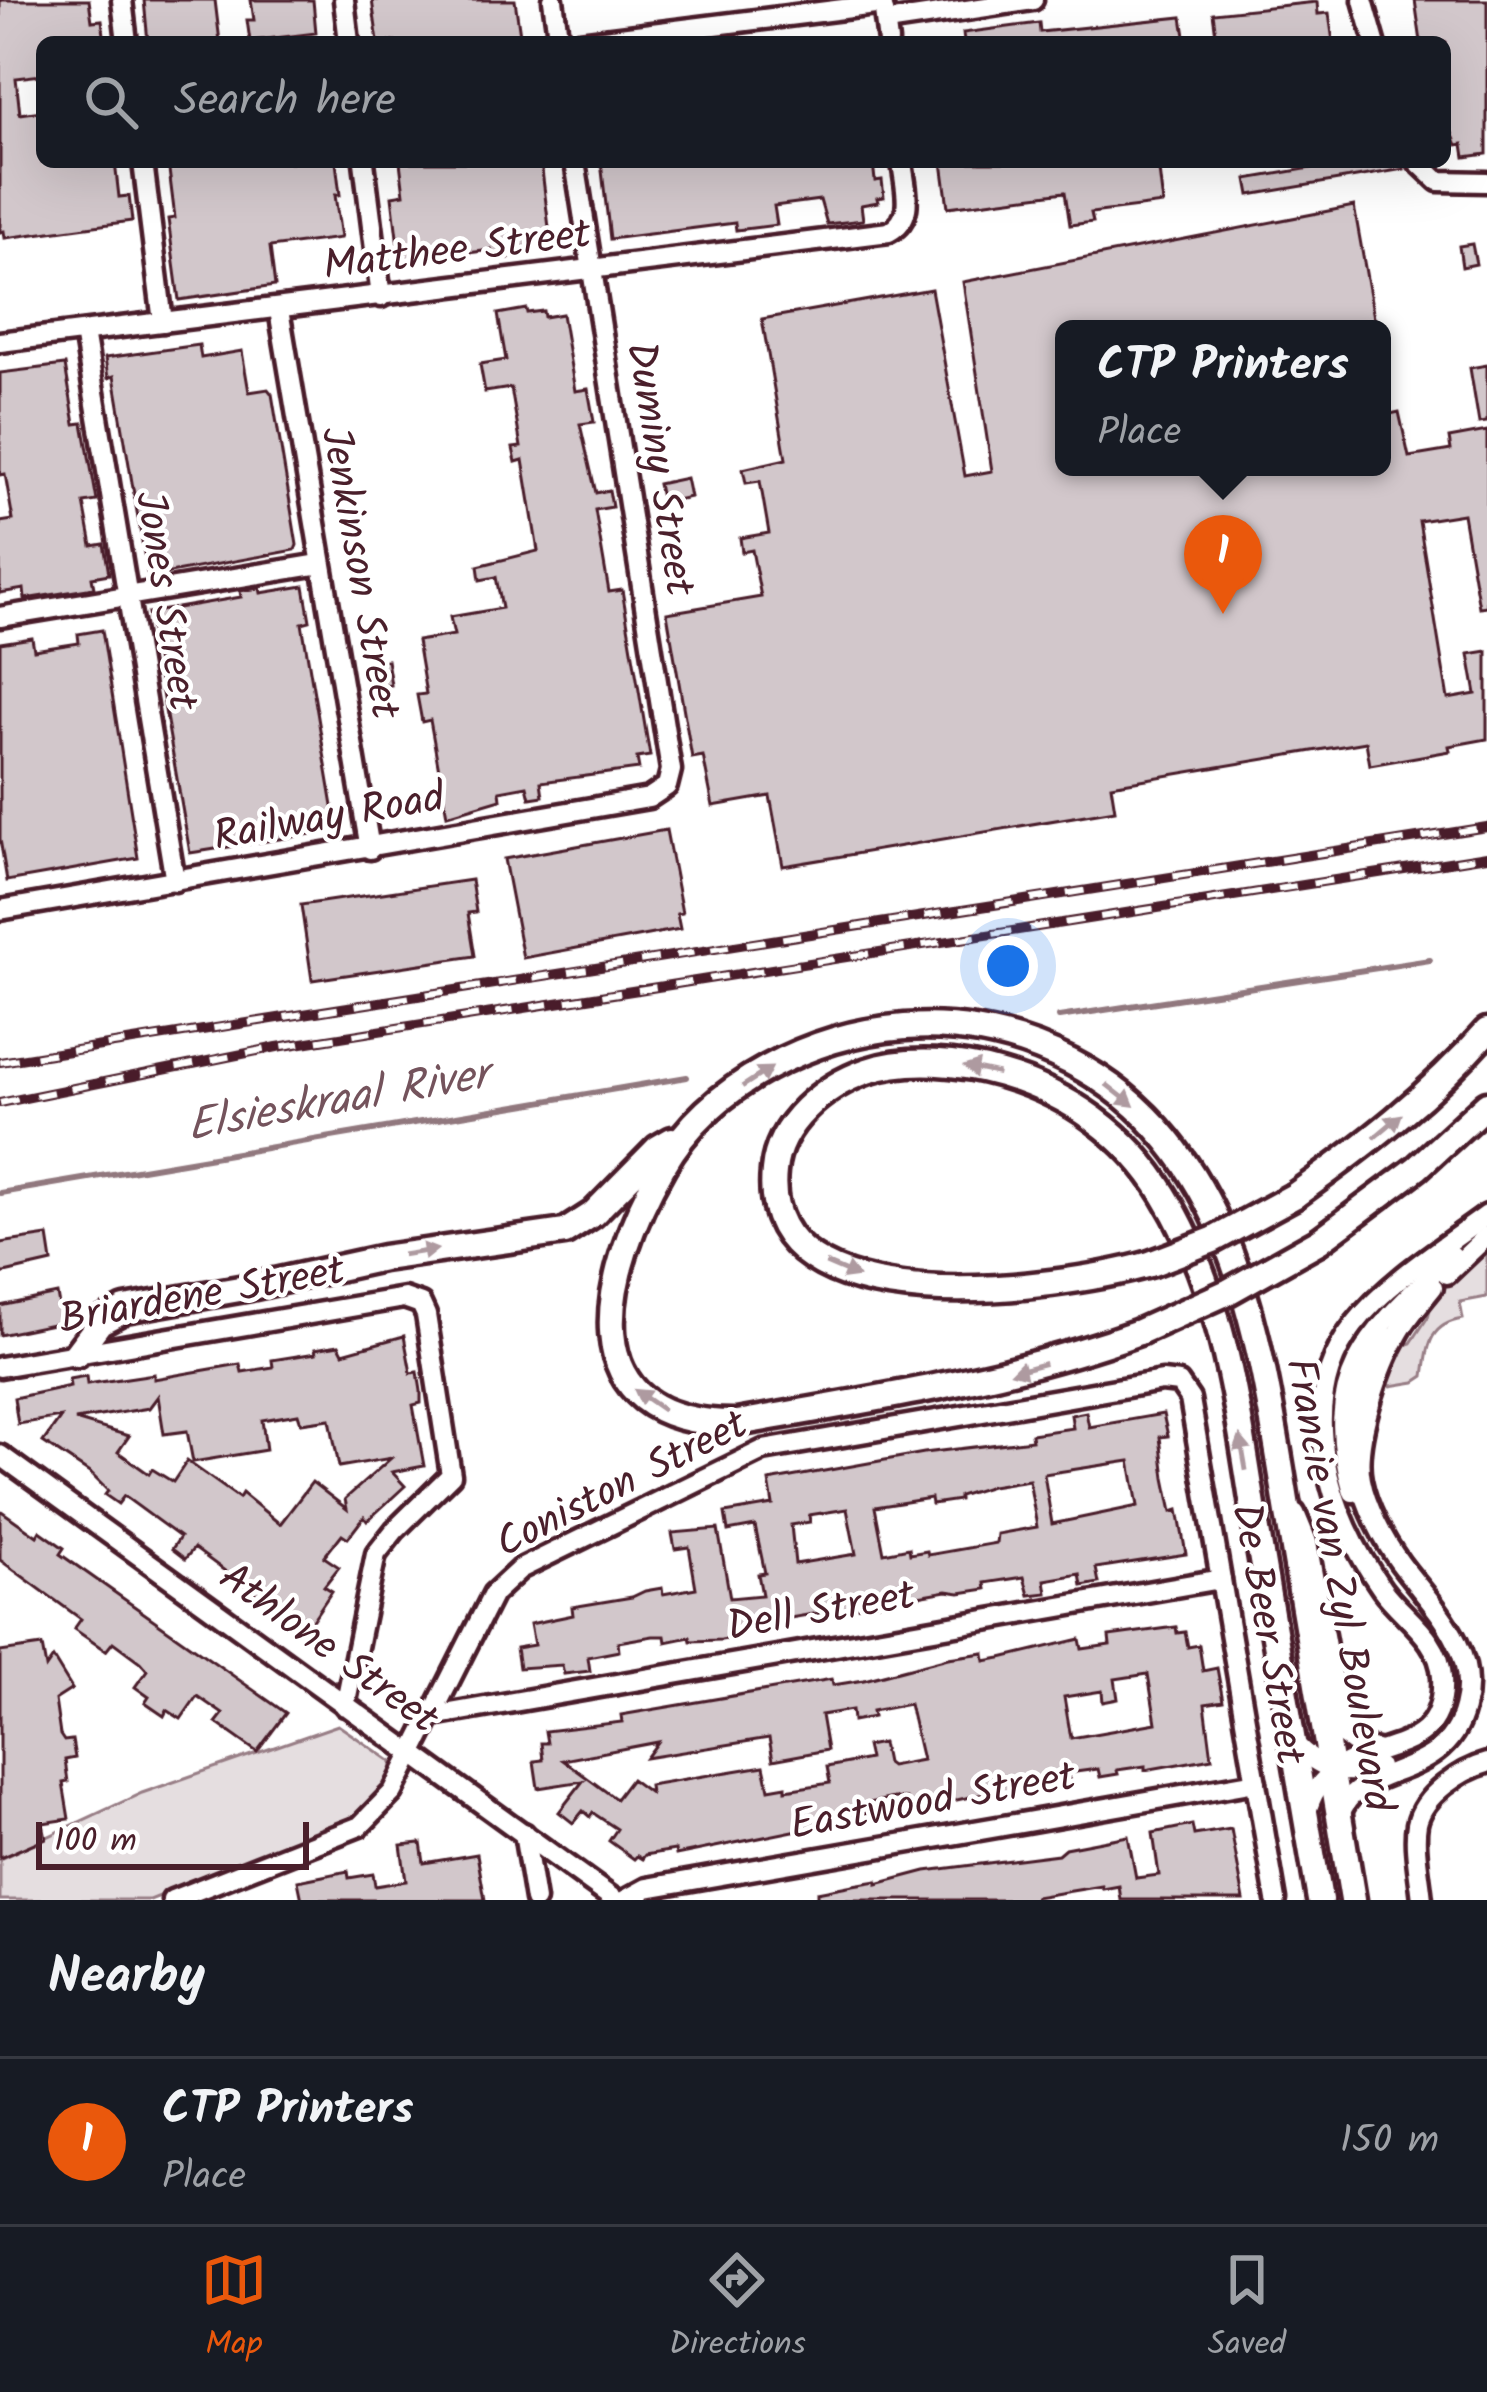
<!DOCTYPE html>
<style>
:root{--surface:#171b24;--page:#242831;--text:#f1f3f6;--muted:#9ea1a6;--line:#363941;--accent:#ea580c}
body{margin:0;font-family:Kalam,sans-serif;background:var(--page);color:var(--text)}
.scale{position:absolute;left:36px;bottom:30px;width:273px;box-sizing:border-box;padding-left:12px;border:6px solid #4a1f2b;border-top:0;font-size:33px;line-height:42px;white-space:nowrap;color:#4a1f2b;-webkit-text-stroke:9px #fff;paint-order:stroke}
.you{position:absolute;left:1008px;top:966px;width:42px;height:42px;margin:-30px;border:9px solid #fff;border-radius:50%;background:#1a73e8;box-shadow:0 0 0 18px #1a73e833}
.badge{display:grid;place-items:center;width:78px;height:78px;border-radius:50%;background:var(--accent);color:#fff;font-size:39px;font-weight:700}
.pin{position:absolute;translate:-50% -99px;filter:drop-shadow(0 3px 6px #0008)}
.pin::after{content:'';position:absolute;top:63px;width:42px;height:36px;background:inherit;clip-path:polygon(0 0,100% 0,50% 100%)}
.popup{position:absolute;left:1055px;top:320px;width:336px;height:156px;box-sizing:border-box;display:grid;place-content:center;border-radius:18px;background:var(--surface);filter:drop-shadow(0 3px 9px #0005);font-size:39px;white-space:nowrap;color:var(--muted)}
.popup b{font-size:45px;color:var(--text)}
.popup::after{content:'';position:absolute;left:50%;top:100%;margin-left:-24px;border:24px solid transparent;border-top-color:var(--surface)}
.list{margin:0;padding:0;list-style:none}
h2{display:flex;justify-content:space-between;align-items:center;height:156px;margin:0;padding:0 48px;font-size:51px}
h2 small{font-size:39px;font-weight:400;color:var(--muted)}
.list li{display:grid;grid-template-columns:78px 1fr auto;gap:36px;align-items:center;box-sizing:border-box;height:168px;padding:0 48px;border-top:3px solid var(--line)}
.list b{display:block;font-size:45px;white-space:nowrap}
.list p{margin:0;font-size:39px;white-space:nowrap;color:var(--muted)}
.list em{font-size:39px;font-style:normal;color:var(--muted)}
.icon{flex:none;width:66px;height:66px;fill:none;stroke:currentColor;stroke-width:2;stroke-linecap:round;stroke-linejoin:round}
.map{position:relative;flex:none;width:1487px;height:1900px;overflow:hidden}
.search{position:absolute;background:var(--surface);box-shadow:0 12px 48px #0002;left:36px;right:36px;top:36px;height:132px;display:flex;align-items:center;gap:30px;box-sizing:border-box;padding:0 42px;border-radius:18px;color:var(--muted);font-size:45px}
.sheet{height:324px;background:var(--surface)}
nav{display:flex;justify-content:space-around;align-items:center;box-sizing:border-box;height:168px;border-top:3px solid var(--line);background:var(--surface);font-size:33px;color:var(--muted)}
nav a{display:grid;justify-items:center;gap:6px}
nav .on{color:var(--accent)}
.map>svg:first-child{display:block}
.green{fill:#e5dee0;stroke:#987e86;stroke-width:3}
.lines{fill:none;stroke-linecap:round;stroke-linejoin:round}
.stream{stroke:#91787e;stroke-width:6}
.building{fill:#d2c7cb;stroke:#4a1f2b;stroke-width:3;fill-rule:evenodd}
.minor-casing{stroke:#4a1f2b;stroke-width:27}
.secondary-casing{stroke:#4a1f2b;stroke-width:33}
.minor{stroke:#fff;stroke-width:18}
.secondary{stroke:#fff;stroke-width:24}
.rail-casing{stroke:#4a1f2b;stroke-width:10}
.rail{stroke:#fff;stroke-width:6;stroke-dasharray:18;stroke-linecap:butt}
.secondary-bridge-casing{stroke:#4a1f2b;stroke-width:33;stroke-linecap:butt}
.secondary-bridge{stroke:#fff;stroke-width:24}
.oneway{fill:#ae9aa0}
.labels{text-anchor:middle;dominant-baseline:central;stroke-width:9;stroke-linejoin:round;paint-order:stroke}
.street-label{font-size:42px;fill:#4a1f2b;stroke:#fff}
.water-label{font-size:45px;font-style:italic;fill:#74535c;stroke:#fff}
</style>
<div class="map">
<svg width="1487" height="1900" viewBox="0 0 1487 1900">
<rect width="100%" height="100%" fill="#fff"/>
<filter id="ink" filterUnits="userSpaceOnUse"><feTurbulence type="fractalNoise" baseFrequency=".00833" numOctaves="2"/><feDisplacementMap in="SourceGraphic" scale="24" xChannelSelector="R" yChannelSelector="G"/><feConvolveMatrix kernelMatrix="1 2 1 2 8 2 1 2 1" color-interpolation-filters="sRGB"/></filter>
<g filter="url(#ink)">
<!-- green -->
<g class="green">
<path d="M1487,1242v55l-27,5 3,17c-35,5 -35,29 -39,57l-9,6 -24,4 -6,-4 13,-35 13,-4 17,-26 6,-23z"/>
<path d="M338,1725l54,37c0,25 -23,48 -44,59l-198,79h-150v-41l142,-66z"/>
</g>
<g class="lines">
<!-- stream -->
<g class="stream">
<polyline points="1059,1017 1430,960"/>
<polyline points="0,1193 687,1077"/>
</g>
</g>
<!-- building -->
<g class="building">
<polygon points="0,0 89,0 92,21 102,20 105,42 42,42 42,75 16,78 20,114 42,111 42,162 115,162 119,197 129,196 132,221 5,238 4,231 0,232"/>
<polygon points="144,0 215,0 220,42 148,42"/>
<polygon points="251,0 313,0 316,33 250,41 247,20 254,20"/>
<polygon points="372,0 515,0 521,42 378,42"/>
<polygon points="1415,0 1487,0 1487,154 1465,157 1463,144 1457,145 1445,115 1445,42 1421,42"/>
<polygon points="1317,2 1318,14 1329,13 1333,42 1217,42 1213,13"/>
<polygon points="1182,17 1186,42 964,42 963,33 1039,23 1040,32"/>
<polygon points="168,162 336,162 340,195 335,195 341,238 270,247 275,286 179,300 168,219 175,218"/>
<polygon points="400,162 541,162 551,244 508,249 509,258 493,260 491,250 400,262 392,196 404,194"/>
<polygon points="601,162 873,162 875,181 882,180 884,197 877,198 878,202 861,205 863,220 827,224 820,200 774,206 777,225 736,230 735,223 610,239"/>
<polygon points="942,162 1158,162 1163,204 1091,213 1093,222 1070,225 1065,192 948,207"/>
<polygon points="1346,162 1403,162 1404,169 1250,195 1247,179"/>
<polygon points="1354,206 1376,329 1064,329 1064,467 1382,467 1382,416 1399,412 1409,457 1451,450 1449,438 1487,431 1487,606 1479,607 1463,514 1419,521 1448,699 1476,694 1469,654 1487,651 1487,739 1449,746 1450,751 1370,765 1366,742 1111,785 1115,810 783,866 770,796 713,806 703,756 692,758 667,613 761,597 752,550 742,552 740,538 769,533 760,481 746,483 743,469 786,459 762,319 931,289 965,476 992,471 963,282"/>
<polygon points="1472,244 1476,264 1462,267 1459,246"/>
<polygon points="526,309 527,313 543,311 544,317 562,314 575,391 588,389 594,422 580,424 596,493 609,490 612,507 595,510 609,592 622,590 650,756 637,758 639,769 541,782 543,796 530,798 527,786 500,791 501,799 447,815 430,720 422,722 417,695 426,694 417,641 454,635 450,617 502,608 496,577 480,580 478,566 538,551 523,460 516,462 513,448 521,447 511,388 485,392 480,364 506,360 498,314"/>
<polygon points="199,345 201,358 242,351 249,392 268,389 272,394 297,545 295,550 148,577 114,376 108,378 105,358"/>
<polygon points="65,365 75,424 83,423 97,501 84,503 92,546 104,544 109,574 92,577 94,588 25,599 24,589 0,593 0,522 13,520 5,474 0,475 0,373"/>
<polygon points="1487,365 1487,422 1479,423 1470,368"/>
<polygon points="686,478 690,497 662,503 658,484"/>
<polygon points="304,586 310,621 302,623 337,830 190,853 148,613 241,597 240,591 260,588 261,593"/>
<polygon points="102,630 138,858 7,881 0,839 0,643 32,638 34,650 79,643 78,634"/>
<polygon points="387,660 391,685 376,687 372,662"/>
<polygon points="666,830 682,913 677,914 680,929 523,958 504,859"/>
<polygon points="471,880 476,912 468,913 475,956 312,980 301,905"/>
<polygon points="48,1236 52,1262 0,1274 0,1243"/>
<polygon points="57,1294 62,1322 0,1335 0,1306"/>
<path d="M404,1336l7,37 7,-1 3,19v12l-8,2 11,61 -32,6 13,14 -38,35 -3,-4 -16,21 -6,-4 -18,23 15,10 -15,19 8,5 -21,31 -13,-9 -6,8 -98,-73 -9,11 -13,-10 8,-12 -56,-41 -6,8 -13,-9 3,-4 -17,-17 -48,-32 18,-25 -43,7 -4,-26 56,-12 -1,-7 17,-3 1,8 67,-10v5l86,-15 2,8 31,-5 -1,-7 44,-7 -1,-4 24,-4 4,8zM158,1396l6,38 23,-3 6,31 73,-12 -4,-30 36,-6 3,9 29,-4 9,48 52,-9 -46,41 2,10 -35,-27 -32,42 -38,-31 -3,5 -52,-37 -14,21 -21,-13 -3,5 -31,-22 11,-16 -54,-16 74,-12z"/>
<path d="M1086,1412l3,15 74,-13 5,22 -8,1 5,41 7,34 6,-2 8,44 -90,14 3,15 -17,3 -2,-12 -35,6 2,13 -18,2 -5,-18 -39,6 1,6 -26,4 -13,-2 -180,31 1,4 -30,6 1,5 -18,3 -30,1 -1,-4 -24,5 -1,-6h-12l-35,6 1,9 -31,6 2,14 -26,3 -2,-9 -43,3 -3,-20 18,-3 -4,-21 43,-9 -1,-8 60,-10 13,-6 17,-3 1,6 33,-6 -7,-41 -14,2 -3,-16 46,-4 12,69 32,-3 -4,-21 7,-1 -10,-47 -27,5 -3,-18 48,-8 -4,-24 155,-28 108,-13 -1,-6 42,-6 -2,-13zM1130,1461l8,45 -86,18 -8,-50zM1029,1480l8,47 -40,7 -1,9 -68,12 -1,-4 -17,3 -1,-6 -25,5 -9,-46 56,-9 1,6 27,-4v-4l32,-10zM847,1509l9,45 -61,10 -4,-39 19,-3 -1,-7z"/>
<polygon points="0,1510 37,1536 40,1531 64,1548 60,1554 286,1713 257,1752 216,1723 223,1714 197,1696 181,1719 167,1710 164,1716 145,1703 149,1697 135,1687 147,1670 140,1662 113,1642 106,1651 74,1629 81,1619 0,1560"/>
<path d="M1176,1627l1,6 8,-1 3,15 11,-2 4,26 14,-3 6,33 -18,3 7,54 -67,12v-4l-28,4 1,4 -18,3 -2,-8 -30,4 2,11 -91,11 -71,16 -2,-12 -12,-1 -30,6 2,13 -19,4 -1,-6 -29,5 1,6 -142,29 -1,-5 -30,5 -3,4 -5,-3 -3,3 -25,-18 8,-12 -24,-16 -3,4 -7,-6 -10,12 -14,-11 24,-31 -45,7 -4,-27 9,-1 -2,-17h6l-2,-12 77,-9 -1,-7 211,-36 1,6 31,-5 84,-22 36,-5 1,8 16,-3 79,-19 2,10 28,-4 -1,-9zM1148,1674l8,49 -85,15 -7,-41 38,-6 1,11 15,-3 -3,-20zM909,1704l13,56 -32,6 -4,-3 -4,-20 -16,3 3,13 -42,8 3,16 -44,7v-4l-17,3 -5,-23 -115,19 1,8 -19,-14 -15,20 -53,-39 95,-18 -12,16 123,-20 4,22 54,-10 -6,-35 31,-5 1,11 20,-4 -1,-6z"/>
<polygon points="42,1646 46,1668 53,1658 72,1689 55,1700 60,1735 64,1741 72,1740 75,1758 65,1760 68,1782 63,1783 69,1819 43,1823 46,1838 0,1858 0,1652"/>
<polygon points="1192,1825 1194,1835 1231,1829 1244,1900 1121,1900 1119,1886 1103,1889 1102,1886 1035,1897 1035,1900 817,1900 817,1892 853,1885 877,1881 877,1884 926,1871 1058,1854 1065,1848 1128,1836 1136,1878 1159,1875 1153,1833"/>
<polygon points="421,1843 424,1863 477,1854 485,1900 302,1900 298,1881 348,1871 349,1878 373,1874 375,1886 406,1881 401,1845"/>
</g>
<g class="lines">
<defs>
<g id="minor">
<polyline points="122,0 127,42"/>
<polyline points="344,0 349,42"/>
<polyline points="553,0 559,42"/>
<polyline points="1363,0 1375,42"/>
<polyline points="884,11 888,42"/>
<polyline points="886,22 1033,0"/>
<polyline points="580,42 883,4"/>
<polyline points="143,162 163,322"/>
<polyline points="364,162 381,297"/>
<polyline points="1418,162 1438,181 1487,182"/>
<polyline points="279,310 370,849"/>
<polyline points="84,332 175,881"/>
<path d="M0,342l889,-110c27,-15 16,-43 13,-70"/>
<polyline points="0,617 320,564"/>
<polyline points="0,910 649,798 667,786 671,770 575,162"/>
<polyline points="1447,1274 1487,1236"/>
<polyline points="0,1367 404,1298 421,1304 426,1315 451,1475 395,1530 376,1554 345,1706"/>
<path d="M1353,1446c-3,-40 13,-76 34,-109"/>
<polyline points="0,1455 615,1900"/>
<path d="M1353,1492c-35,-118 19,-161 99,-237"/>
<polyline points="1295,1513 1307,1542 1342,1734 1358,1746 1377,1750"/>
<polyline points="433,1716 1221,1579"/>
<path d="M1293,1742c27,28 49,35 86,25"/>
<path d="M1307,1813c20,-89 141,-34 135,-136 -2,-39 -39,-59 -60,-88 -52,-73 -90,-185 -28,-264 34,-44 88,-77 133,-110"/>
<path d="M1340,1816c15,-55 105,-31 124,-108 16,-59 -32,-102 -64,-145 -16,-22 -34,-56 -39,-83 -8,-39 19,-115 39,-149 9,-16 22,-30 33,-44"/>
<polyline points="524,1833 535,1900"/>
<polyline points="172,1900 360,1826 393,1792 493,1594 520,1569 763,1450 1162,1381 1179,1383 1190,1399 1276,1900"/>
<polyline points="625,1900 647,1888 1256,1782"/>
<path d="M1422,1900c-2,-23 -9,-54 -5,-76 6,-29 44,-54 70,-61"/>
</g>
<g id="secondary">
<path d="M1294,1196c70,-50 136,-100 193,-165"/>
<polyline points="1319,1241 1417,1168 1487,1104"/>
<path d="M1150,1264c-88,25 -393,70 -376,-93 4,-48 50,-85 93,-100 42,-14 93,-9 134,3 67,19 127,61 163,121 64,104 75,231 95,348 20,119 41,238 61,357"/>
<path d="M1139,1332c-131,47 -265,67 -402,91 -174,2 -134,-153 -74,-257 47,-83 151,-132 242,-139 58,-4 115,9 166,35 176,90 192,308 222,481 21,119 40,238 60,357"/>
<polyline points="76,1354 100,1322 125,1309 251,1287 383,1258 565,1232 593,1214 658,1148 672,1140"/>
</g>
</defs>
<!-- minor casing -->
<use href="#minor" class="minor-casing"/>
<!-- secondary casing -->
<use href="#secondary" class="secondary-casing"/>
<!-- minor -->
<use href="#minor" class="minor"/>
<!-- secondary -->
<use href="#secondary" class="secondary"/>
<defs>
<g id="rail">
<polyline points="0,1062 1487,827"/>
<polyline points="0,1103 277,1047 1487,856"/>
</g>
</defs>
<!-- rail casing -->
<use href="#rail" class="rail-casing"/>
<!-- rail -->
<use href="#rail" class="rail"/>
<defs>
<g id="secondary-bridge">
<polyline points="1150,1264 1213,1240 1294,1196"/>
<polyline points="1139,1332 1228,1292 1319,1241"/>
</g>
</defs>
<!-- secondary-bridge casing -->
<use href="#secondary-bridge" class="secondary-bridge-casing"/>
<!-- secondary-bridge -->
<use href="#secondary-bridge" class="secondary-bridge"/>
</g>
<!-- one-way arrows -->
<defs><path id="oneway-solid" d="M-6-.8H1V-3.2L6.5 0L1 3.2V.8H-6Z" transform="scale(3)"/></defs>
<g class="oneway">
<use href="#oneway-solid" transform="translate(981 1070) rotate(-168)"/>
<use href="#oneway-solid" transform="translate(757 1077) rotate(-33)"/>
<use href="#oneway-solid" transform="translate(1120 1095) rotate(38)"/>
<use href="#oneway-solid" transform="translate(1388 1126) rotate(-40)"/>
<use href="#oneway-solid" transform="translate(420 1252) rotate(-9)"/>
<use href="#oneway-solid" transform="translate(842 1270) rotate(23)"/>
<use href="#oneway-solid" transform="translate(1028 1368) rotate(165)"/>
<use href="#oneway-solid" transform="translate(649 1400) rotate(-145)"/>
<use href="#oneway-solid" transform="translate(1243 1453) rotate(-100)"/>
</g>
</g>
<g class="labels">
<!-- street labels -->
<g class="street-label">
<text transform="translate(457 251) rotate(-7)">Matthee Street</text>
<text transform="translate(659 469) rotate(81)">Duminy Street</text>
<text transform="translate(359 573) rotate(80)">Jenkinson Street</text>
<text transform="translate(165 601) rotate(81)">Jones Street</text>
<text transform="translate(329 818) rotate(-10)">Railway Road</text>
<text transform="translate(202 1296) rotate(-10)">Briardene Street</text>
<text transform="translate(622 1485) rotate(-27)">Coniston Street</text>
<text transform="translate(1338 1585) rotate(80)">Francie van Zyl Boulevard</text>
<text transform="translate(821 1612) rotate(-10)">Dell Street</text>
<text transform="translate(1267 1634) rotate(80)">De Beer Street</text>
<text transform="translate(328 1649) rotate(36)">Athlone Street</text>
<text transform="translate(933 1802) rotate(-10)">Eastwood Street</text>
</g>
<!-- water labels -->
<g class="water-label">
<text transform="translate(338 1102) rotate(-10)">Elsieskraal River</text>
</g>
</g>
</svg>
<div class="scale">100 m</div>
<div class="you"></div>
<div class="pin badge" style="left:1223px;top:614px">1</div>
<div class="popup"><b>CTP Printers</b>Place</div>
<div class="search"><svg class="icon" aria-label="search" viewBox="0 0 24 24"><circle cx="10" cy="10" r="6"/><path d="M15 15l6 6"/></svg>Search here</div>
</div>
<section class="sheet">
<h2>Nearby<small></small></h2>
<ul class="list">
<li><span class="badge">1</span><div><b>CTP Printers</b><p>Place</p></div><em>150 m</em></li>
</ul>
</section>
<nav>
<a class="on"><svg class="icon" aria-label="map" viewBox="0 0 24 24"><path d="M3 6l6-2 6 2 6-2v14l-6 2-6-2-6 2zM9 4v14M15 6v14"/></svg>Map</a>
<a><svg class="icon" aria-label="directions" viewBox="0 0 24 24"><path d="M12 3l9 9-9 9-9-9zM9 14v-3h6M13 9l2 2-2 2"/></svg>Directions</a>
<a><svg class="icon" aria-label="saved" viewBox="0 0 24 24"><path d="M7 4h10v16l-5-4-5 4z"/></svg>Saved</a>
</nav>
